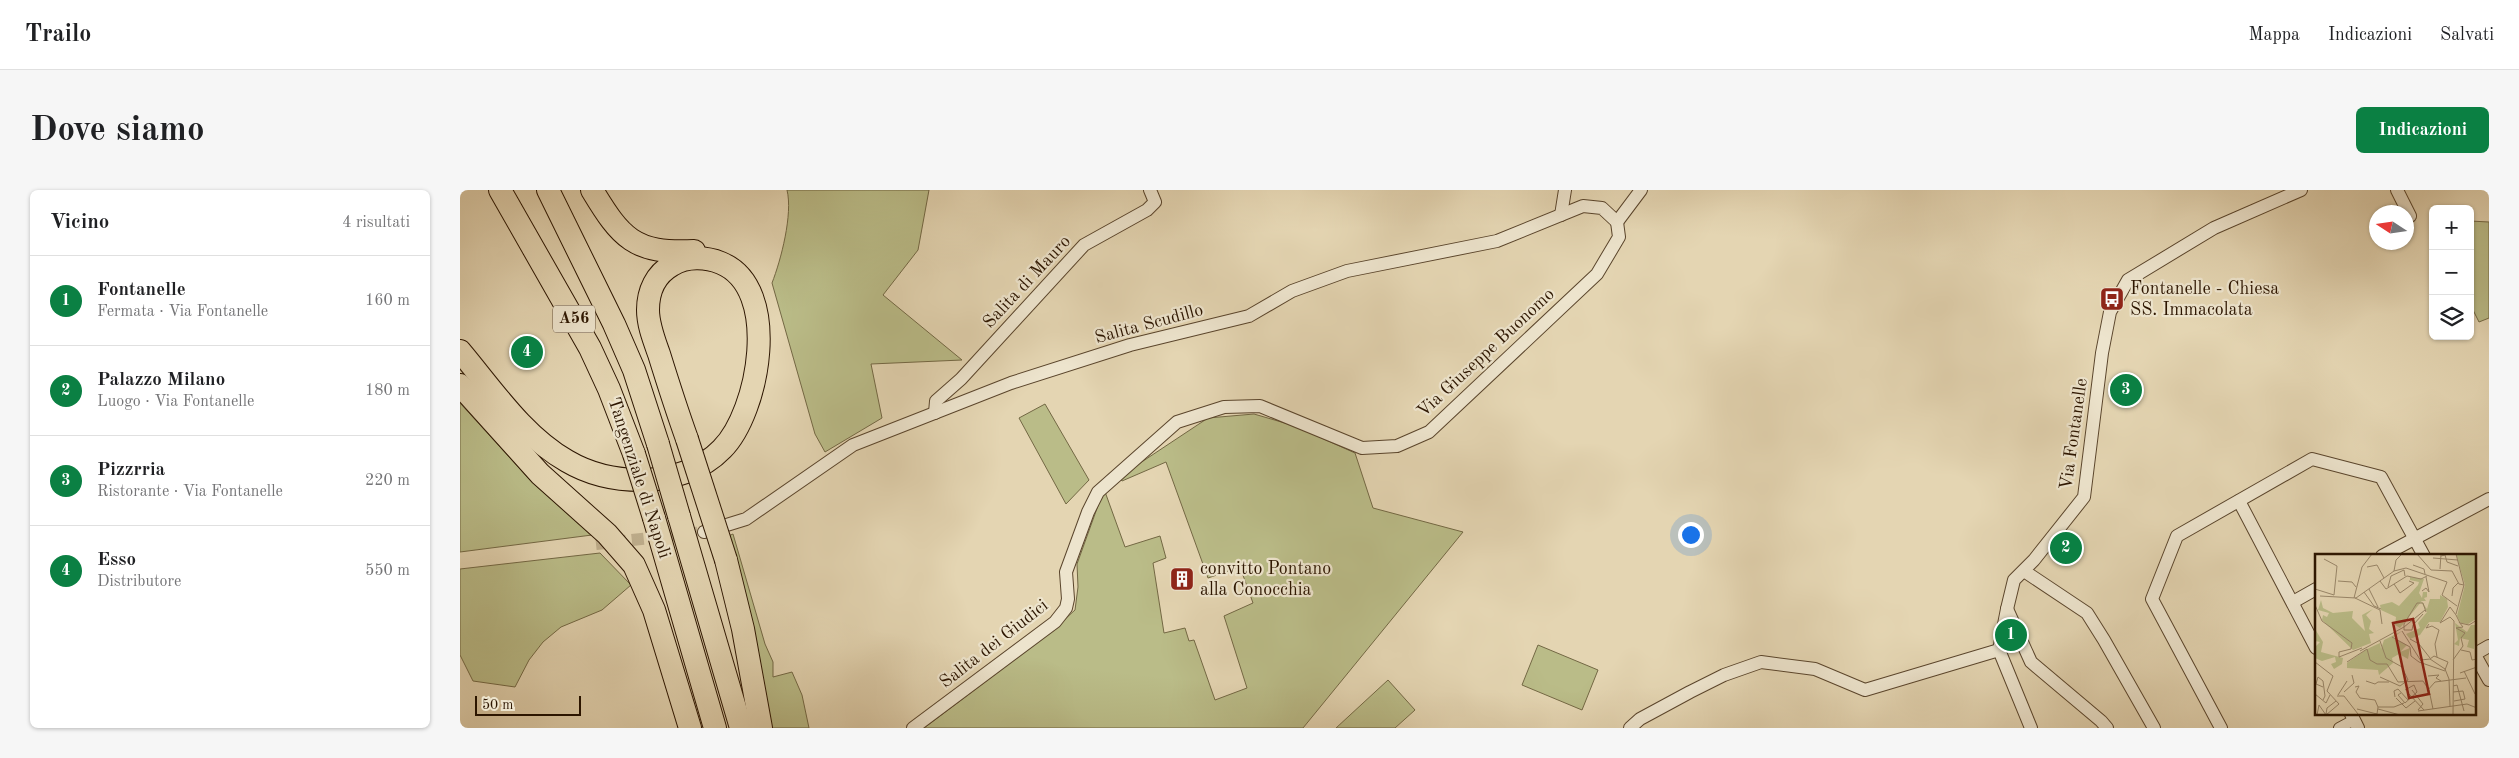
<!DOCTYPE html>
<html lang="it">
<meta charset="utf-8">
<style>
:root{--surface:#fff;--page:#f6f6f6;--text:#202124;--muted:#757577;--line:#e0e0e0;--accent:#0b8043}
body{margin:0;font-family:"Old Standard TT",serif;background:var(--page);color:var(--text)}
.controls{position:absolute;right:15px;top:15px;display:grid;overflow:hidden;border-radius:8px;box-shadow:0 1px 4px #0004}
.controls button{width:45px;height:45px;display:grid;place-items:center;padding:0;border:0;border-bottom:1px solid var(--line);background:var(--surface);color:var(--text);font:25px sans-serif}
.compass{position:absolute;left:1909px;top:15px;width:45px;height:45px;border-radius:50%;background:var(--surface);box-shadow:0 1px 4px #0004;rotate:282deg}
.scale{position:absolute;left:15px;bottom:12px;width:106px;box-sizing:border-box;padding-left:5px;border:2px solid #2c1500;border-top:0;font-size:14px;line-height:18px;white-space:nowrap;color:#2c1500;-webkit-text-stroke:4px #ede4cd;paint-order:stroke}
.you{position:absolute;left:1230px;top:344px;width:18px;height:18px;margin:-12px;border:4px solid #fff;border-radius:50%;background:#1a73e8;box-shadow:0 0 0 8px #1a73e833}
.badge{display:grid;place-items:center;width:32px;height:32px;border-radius:50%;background:var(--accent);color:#fff;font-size:16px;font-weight:700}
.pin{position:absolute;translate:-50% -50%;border:2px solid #fff;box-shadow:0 1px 5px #0006}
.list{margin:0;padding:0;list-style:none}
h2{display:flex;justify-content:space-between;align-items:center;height:65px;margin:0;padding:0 20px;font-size:21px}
h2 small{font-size:16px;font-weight:400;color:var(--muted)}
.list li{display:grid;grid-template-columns:32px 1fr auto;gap:15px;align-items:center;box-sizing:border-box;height:90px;padding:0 20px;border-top:1px solid var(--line)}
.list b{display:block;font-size:19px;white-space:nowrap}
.list p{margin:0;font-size:16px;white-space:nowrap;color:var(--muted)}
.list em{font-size:16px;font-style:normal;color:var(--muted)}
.icon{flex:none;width:28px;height:28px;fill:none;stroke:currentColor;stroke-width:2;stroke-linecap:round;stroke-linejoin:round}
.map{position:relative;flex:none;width:2029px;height:538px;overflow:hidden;border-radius:8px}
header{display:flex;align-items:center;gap:30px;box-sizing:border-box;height:70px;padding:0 25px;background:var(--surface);border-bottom:1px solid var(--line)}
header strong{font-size:24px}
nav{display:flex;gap:28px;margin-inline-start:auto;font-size:18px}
.intro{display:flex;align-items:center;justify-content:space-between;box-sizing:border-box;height:120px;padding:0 30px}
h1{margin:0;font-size:35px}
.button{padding:12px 22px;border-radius:8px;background:var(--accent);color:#fff;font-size:18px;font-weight:700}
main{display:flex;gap:30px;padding:0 30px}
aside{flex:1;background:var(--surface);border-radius:8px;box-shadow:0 1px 4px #0004}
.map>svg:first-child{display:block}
.green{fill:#babc88;stroke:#736844}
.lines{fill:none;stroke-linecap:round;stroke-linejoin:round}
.minor-tunnel{stroke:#bfaf8e;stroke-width:12;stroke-dasharray:12 6;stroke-linecap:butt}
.pedestrian-casing{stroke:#5a452c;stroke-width:12}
.minor-casing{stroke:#5a452c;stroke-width:14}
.motorway-casing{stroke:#2c1500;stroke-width:24}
.pedestrian{stroke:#ede4cd;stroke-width:10}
.minor{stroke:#ede4cd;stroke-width:12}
.motorway{stroke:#e4d5b2;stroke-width:22}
.motorway-bridge-casing{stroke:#2c1500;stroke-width:24;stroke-linecap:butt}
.motorway-bridge{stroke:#e4d5b2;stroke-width:22}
.labels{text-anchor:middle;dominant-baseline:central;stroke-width:4.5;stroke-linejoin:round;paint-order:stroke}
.shield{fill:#ede4cd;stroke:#66533e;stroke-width:1}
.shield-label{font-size:16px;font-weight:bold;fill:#2c1500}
.street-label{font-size:18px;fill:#2c1500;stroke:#ede4cd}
.poi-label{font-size:18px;fill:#2c1500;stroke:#ede4cd;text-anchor:start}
.inset-road{fill:none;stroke:#9a886b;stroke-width:1}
.view{fill:#8f2418;fill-opacity:0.15;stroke:#8f2418;stroke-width:2.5}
.inset-edge{fill:none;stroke:#2c1500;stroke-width:2.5}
</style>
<header>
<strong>Trailo</strong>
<nav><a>Mappa</a><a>Indicazioni</a><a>Salvati</a></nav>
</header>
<div class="intro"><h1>Dove siamo</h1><a class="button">Indicazioni</a></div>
<main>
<aside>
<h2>Vicino<small>4 risultati</small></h2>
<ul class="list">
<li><span class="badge">1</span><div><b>Fontanelle</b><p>Fermata · Via Fontanelle</p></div><em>160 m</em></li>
<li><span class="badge">2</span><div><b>Palazzo Milano</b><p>Luogo · Via Fontanelle</p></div><em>180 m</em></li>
<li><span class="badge">3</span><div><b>Pizzrria</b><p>Ristorante · Via Fontanelle</p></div><em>220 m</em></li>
<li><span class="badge">4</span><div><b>Esso</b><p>Distributore</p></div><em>550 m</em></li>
</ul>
</aside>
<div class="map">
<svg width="2029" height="538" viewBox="0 0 2029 538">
<rect width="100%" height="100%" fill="#e4d5b2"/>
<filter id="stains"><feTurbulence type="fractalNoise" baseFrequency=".004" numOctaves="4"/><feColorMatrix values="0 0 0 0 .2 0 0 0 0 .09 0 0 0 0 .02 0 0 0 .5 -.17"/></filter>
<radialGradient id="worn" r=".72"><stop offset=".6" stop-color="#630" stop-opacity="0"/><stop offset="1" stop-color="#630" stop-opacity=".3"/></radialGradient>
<!-- green -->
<g class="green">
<path d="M327,0h142l-11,60 -35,45 79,65 -91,4 11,54 -57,34 -10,-18 -43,-151c9,-23 21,-69 15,-93z"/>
<polygon points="2010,31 2029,32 2029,128 2019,132 2010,114"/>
<polygon points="0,213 70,290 132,345 0,362"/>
<polygon points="585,214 629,290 606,314 559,228"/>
<polygon points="794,224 835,236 895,263 913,318 1003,342 843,538 464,538 591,442 615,420 618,397 617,374 644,299 665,357 700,346 706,368 693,373 704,443 725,438 729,451 734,450 755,510 787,498 764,426 793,413 780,377 748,388 706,272 662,291 659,287 748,228"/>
<polygon points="273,344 305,454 313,472 313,487 332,482 342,505 349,538 311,538 266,347"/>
<polygon points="140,363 171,395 142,420 101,437 83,452 69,470 55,497 13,491 0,465 0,379"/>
<polygon points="1078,455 1138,480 1122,520 1062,495"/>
<polygon points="928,490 955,520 935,538 876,538"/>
</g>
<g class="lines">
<!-- minor-tunnel -->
<polyline class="minor-tunnel" points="136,354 244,342"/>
<defs>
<polyline id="pedestrian" points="1879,538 1894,530"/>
<g id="minor">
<polyline points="1937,0 1950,26"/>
<polyline points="1101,25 1105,0"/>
<polyline points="1157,32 1181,0"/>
<polyline points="475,223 476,211 501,189 624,55 687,20 695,12 690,0"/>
<polyline points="1779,311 1856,458"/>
<polyline points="244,342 286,329 393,255 551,193 670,155 789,126 832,101 887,81 1037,51 1123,16 1142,18 1157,32"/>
<polyline points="1922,366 2029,309"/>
<polyline points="1564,381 1627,423 1644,450 1694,538"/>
<polyline points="1833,412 1856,399"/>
<polyline points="1547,419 1571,472 1641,531 1647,538"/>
<polyline points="2015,464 2029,456"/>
<polyline points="2015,465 2029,490"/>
<polyline points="1891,524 1898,538"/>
<polyline points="453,538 595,432 606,418 608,409 606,382 628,322 638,302 717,232 764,217 800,216 902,258 937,256 969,242 1137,84 1159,47 1157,32"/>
<polyline points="1170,538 1180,529 1230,502 1264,485 1301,472 1355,479 1405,500 1539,460"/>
<polyline points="1571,538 1539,460 1547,419 1554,390 1574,370 1624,307 1642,163 1650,122 1668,90 1754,38 1841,0"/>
<polyline points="1761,538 1692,409 1717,346 1852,269 1921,287 1964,366"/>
</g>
<g id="motorway">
<polyline points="40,0 130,158 149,199 174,264"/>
<polyline points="88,0 154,134 174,180 198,254"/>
<path d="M132,0c29,48 42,64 102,61"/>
<path d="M0,161c32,38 63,85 107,110 22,13 49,19 74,19 29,0 61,-10 81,-31 37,-37 60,-161 -1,-186 -15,-6 -34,-7 -49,2 -16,9 -24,26 -24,45 0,15 6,30 11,44 9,29 18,57 28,85"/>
<polyline points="0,195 80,284 147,344 174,375 194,420 230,538"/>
<polyline points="219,326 281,538"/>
<polyline points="194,328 255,538"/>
<polyline points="266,370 283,439 301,538"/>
</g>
</defs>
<!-- pedestrian casing -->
<use href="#pedestrian" class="pedestrian-casing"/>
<!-- minor casing -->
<use href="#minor" class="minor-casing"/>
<!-- motorway casing -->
<use href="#motorway" class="motorway-casing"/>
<!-- pedestrian -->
<use href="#pedestrian" class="pedestrian"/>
<!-- minor -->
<use href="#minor" class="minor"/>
<!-- motorway -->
<use href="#motorway" class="motorway"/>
<defs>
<g id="motorway-bridge">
<polyline points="227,249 266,370"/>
<polyline points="198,254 219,326"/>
<polyline points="174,264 194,328"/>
</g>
</defs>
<!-- motorway-bridge casing -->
<use href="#motorway-bridge" class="motorway-bridge-casing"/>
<!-- motorway-bridge -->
<use href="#motorway-bridge" class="motorway-bridge"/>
</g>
<!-- icons -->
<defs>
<symbol id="bus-square" viewBox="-11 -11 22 22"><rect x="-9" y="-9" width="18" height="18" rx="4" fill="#8f2418" stroke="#ede4cd"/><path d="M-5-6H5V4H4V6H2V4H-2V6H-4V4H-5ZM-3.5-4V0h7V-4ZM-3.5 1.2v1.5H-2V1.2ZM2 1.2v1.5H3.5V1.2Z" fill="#fff"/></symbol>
<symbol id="building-square" viewBox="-11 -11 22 22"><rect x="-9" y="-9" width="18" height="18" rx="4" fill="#8f2418" stroke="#ede4cd"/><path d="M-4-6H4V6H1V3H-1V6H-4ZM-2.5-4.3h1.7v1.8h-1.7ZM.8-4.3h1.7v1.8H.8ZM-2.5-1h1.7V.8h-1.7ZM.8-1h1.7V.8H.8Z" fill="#fff"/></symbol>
</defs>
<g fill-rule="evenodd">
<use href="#bus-square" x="1638" y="95" width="28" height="28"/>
<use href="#building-square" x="708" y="375" width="28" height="28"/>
</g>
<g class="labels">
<!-- shield labels -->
<rect class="shield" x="93" y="115.5" width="42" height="27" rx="4"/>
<g class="shield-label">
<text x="114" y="129">A56</text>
</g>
<!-- street labels -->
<g class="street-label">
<text transform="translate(567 92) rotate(-47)">Salita di Mauro</text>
<text transform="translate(689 134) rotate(-15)">Salita Scudillo</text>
<text transform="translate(1026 163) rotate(-43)">Via Giuseppe Buonomo</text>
<text transform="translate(1614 244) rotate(-82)">Via Fontanelle</text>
<text transform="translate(179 288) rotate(72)">Tangenziale di Napoli</text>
<text transform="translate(534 454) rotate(-38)">Salita dei Giudici</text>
</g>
<!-- poi labels -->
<g class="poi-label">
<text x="1670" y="99">Fontanelle - Chiesa<tspan x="1670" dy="21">SS. Immacolata</tspan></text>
<text x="740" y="379">convitto Pontano<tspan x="740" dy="21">alla Conocchia</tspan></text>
</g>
</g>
<!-- overview -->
<g transform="translate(1855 364)">
<rect width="161" height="161" fill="#e4d5b2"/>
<path d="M141,0h20v65l-8,5 -7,-1 -4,-7 8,-31zM95,23l14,2 -5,14 3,5 1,-6h4v5l-3,1 2,3h-5l6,8 3,-10h10v-4l7,4 1,8 -8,15h-11l-9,13 -10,4 -4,-5 14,-6 -2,-5 9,-11 -6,-10 -21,26 -5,-3 1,-8 -15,-7 -1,-5 12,-3 7,4 19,-21 1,-3 -9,-2zM6,46l2,8 10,5 20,-2 -1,7 13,13 -3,-16 11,-6 -7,6 5,6 -2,8 5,4 -5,1 2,9 -18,7 -31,-30 1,-5 4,2 2,-4 -11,-3zM140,69l12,9 4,-7h5l-2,24 -7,-2 2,-7 -9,-2 -1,8 -5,-2 4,-4zM0,75l8,13 -2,10 22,6 -1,6 -8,5 -3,-5 5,-2 -1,-5 -13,4 -7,-3v-11l5,-5 -5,-1zM87,77l-9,7 14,7 -7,7 10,-4 -2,11 -9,-5 -7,4 1,5 -14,12 -1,-5 -31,-2v-5l20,-14 13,-6 1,6 3,-9z" fill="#babc88"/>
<path class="inset-road" d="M102,0l14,16M141,0l8,31 -8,29M126,2l4,-1 2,7 11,4M118,4l25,2M9,5l13,7 -3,29M98,11l11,4 1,5M52,13l10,-2 7,13M125,15l1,-15M116,16l21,1 7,13 5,1M79,17l2,-11 6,-6M23,27l14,1 4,5M65,27l6,8 21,-13 14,3 6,-3M79,30l6,9 14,-10 -5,-2M73,33l3,-11 13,-6 1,6M0,35l19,6M54,35l9,18M107,37l4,-3 3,4 -3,-15M49,38l10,14 7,3M5,42l36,2 38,-27 12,-3 41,14 -5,13 15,11M137,42l1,-8 5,-5M39,44l8,-31 10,-13M40,44l25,12 2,14M0,51l7,16 30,22 -1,6 -12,3v5l23,-9M108,60l-10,11 -1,5h-8v-6l13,-21h6l3,9M141,61l4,8 9,2 8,-5M114,70l-3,4 6,-2 7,4M87,77l19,30M77,83l18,10 1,9 8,6 26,9M95,85l9,5 11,14M65,87l6,17 16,9 6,13M52,95l3,11 7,4h10l11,18 25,-1 6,9 4,19M146,96l9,2 2,8 5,-1M45,97l44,-24 21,-17M122,103l-2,-13 4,-14M115,105l4,-3 14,6 -3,8M106,106l9,-1 15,10 4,10M138,106l10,-14 -2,-8 4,-5 -9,-5 7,-1 -4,-5M0,108l18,14 -6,15 12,13 -13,11 -7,-10 -2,10M32,108l20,-13M149,117l11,23M145,119l17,-6M113,122l11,-1 -3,3 5,3M65,123l20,9 8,-6M134,125l1,27M51,127l9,3 3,-2h11M138,132l4,-1 7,26M40,133l4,-1 -3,6 4,6 15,2 3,7h16l10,-4M97,136l11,14 -5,6M112,137l8,-9 31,-4M29,138l10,-9 -2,-8M138,138l10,-1 2,8 -11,2M86,139l-3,2 7,8 12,-11 -3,-7 -9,5M93,139l16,17M0,140l11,9 4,-8M23,141l9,-14M22,142h7l14,18M80,143l-1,-6 4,-2 10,11M81,144l10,10 9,-7M8,146l2,-4 -2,-15 -5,-4 -2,7 7,3M42,155l20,5 1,-7M63,155l22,6M103,157l49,-7 10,4M11,160l1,-6 9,-7M138,161l1,-94 -4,-4 -10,6 10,-16 6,8"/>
<path class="view" d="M98,65l16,75 -20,4 -16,-75z"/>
<rect width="161" height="161" class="inset-edge"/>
</g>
<rect width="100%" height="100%" filter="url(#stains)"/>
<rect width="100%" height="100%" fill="url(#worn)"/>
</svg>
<div class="controls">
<button>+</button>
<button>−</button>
<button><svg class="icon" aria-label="layers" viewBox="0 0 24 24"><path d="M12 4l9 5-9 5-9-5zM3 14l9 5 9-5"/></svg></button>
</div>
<svg class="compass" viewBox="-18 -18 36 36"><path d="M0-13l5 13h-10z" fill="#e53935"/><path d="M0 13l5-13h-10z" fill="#757577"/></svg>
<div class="scale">50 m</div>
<div class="you"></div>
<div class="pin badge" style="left:1551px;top:445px">1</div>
<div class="pin badge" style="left:1606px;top:358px">2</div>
<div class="pin badge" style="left:1666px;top:200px">3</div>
<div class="pin badge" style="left:67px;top:162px">4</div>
</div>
</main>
